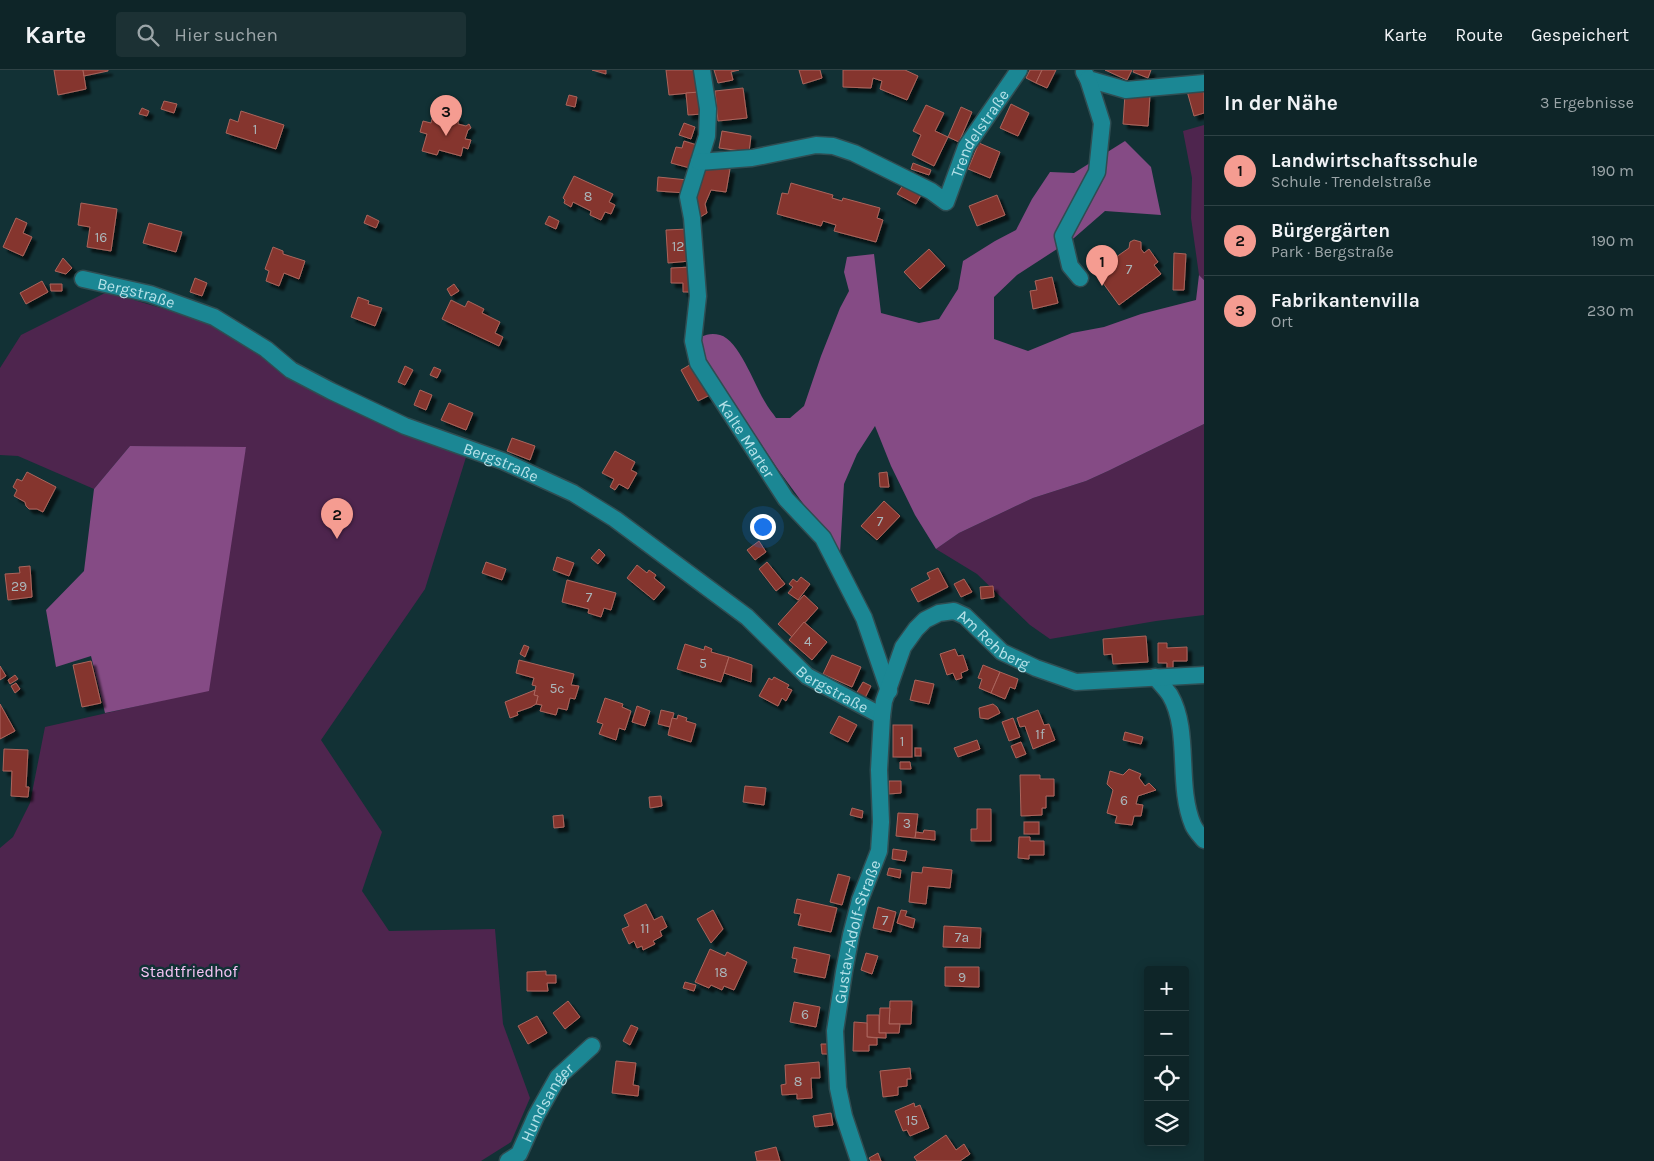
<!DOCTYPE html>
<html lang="de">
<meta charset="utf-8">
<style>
:root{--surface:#0e2528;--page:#1c3134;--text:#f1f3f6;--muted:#9ba5a8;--line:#2e4245;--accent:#f59c91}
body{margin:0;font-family:Karla,sans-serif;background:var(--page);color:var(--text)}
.controls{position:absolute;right:15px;bottom:15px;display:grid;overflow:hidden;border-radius:5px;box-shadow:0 2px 12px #0003}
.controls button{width:45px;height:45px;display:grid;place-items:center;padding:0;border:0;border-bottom:1px solid var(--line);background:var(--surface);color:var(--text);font:25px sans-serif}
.you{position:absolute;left:762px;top:456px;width:18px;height:18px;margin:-12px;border:4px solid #fff;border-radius:50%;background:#1a73e8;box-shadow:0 0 0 8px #1a73e833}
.badge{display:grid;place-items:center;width:32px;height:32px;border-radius:50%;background:var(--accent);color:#111;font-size:16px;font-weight:700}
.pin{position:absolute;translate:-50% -41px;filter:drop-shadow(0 1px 2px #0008)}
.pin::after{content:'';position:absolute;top:26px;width:18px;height:15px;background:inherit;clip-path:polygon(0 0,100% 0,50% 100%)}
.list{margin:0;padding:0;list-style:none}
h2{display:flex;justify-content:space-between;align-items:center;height:65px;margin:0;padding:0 20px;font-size:21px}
h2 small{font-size:16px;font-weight:400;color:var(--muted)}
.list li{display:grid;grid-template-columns:32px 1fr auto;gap:15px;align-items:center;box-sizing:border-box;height:70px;padding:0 20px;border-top:1px solid var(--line)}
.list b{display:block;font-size:19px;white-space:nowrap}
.list p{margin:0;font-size:16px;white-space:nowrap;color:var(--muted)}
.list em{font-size:16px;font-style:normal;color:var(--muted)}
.icon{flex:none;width:28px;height:28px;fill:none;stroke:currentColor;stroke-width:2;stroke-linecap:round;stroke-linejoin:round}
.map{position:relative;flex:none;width:1204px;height:1091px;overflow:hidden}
header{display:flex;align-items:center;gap:30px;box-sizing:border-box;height:70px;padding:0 25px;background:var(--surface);border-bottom:1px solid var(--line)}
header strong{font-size:24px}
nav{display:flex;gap:28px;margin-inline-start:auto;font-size:18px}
.search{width:350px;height:45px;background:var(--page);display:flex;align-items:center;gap:12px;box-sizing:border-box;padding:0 18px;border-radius:5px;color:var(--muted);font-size:19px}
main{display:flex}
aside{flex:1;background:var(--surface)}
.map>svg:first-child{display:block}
.green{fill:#4e254e}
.forest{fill:#854b85}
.building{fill:#85342e;stroke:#ab655c;filter:url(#shadow)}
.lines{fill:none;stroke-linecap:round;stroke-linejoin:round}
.street-casing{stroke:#2f4d52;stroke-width:19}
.street{stroke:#1b8794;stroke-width:16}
.labels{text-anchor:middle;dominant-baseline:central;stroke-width:5;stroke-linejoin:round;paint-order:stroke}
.number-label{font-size:14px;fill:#aab6ba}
.street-label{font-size:16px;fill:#b6e2e9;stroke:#123135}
.park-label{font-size:16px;fill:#f6c4f5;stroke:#123135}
</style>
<header>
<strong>Karte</strong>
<div class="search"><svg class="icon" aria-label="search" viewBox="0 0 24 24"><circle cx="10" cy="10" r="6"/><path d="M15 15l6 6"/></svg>Hier suchen</div>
<nav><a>Karte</a><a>Route</a><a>Gespeichert</a></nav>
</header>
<main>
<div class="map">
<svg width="1204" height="1091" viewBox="0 0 1204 1091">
<defs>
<filter id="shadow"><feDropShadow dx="4.5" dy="4.5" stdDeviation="1" flood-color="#0009"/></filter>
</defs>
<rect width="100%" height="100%" fill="#123135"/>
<!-- green -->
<g class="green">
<polygon points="1204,55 1204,210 1199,205 1191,148 1192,108 1183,61"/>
<polygon points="107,222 215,254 314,322 467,384 425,519 321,670 382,762 362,821 389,861 495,859 503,954 530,1028 511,1072 481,1091 0,1091 0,778 13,767 30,733 45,657 164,630 246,378 130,376 94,419 18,386 0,385 0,298 21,265"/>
<polygon points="1204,354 1204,545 1156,551 1050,569 1030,555 977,504 936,479 959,463 1033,428 1086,411 1108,401"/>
</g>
<!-- forest -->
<g class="forest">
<path d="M1125,71l26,26 10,48 -56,-4 -31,27 -57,37 -23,22v42l34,12 44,-18 32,-6 37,-13 55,-14 3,-25 5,5v144l-96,47 -22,10 -53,17 -74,35 -23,16 -21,-34 -24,-49 -16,-40 -18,28 -13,30 -4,70 -63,-86 -42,-63 -32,-51 -2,-17c6,-3 12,-4 19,-2 19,5 35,51 45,67 3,6 8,11 11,16h14l14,-12 17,-50 19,-48 9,-17 -5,-19 3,-15 27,-3 7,59 38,10 20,-4 19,-30 5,-28 32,-20 21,-11 16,-31 18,-27 24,1z"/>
<polygon points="130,376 246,377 209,621 105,643 91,586 56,597 46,540 84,501 94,419"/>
</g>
<!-- building -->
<g class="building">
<polygon points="54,0 83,0 86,19 58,25"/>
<polygon points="83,0 108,0 108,1 84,6"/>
<polygon points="592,0 606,0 606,4"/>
<polygon points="666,0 697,0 699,22 669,25"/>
<polygon points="714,0 739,0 731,2 733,10 718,13"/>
<polygon points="799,0 820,0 822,8 803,14"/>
<polygon points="843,0 905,0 918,6 907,30 880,19 882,11 873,8 871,18 843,17"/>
<polygon points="1030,0 1042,0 1036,13 1026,8"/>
<polygon points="1042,0 1056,0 1047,18 1036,13"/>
<polygon points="1105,0 1132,0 1127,10"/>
<polygon points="1134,0 1151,0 1148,8 1133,2"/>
<polygon points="1204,16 1204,43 1194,46 1187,21"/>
<polygon points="743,18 747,48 718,51 715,21"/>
<polygon points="699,22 702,44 688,45 686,23"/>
<polygon points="1125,24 1150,25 1148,56 1123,54"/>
<polygon points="569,25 577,27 575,37 566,35"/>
<polygon points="164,31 177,34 174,43 161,39"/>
<polygon points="1011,34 1029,43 1018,66 1000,58"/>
<polygon points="926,35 944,43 935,61 948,67 934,96 912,85 921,65 913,61"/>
<polygon points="961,37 972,42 959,72 948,67"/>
<polygon points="142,38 149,41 147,46 139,44"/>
<polygon points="241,41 284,55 276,79 226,63 230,49 238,52"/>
<polygon points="433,45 450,50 451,45 459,48 458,54 466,56 469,54 471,58 468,60 465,69 471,70 468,79 463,77 461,86 439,80 437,85 422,81 427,64 420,62 423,51 431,53"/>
<polygon points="684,53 695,57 691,69 679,65"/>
<polygon points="722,61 751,66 749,82 719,78"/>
<polygon points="684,71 697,75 690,98 671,93 676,77 682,78"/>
<polygon points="979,73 1000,82 990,108 968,99"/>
<polygon points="913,93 931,100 929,105 911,99"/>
<polygon points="704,95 730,99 726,122 711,120 705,134 707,143 695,150 691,130"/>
<polygon points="574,106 613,124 609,132 615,135 611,144 605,142 601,150 590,145 591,141 573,132 571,137 564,133 565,130 563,128"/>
<polygon points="658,107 688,110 686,123 657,121"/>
<polygon points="791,113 833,125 832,128 842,131 843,128 880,138 877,148 883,150 876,172 834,161 836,155 823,151 821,156 777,144 782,123 788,124"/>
<polygon points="903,115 921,125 916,134 897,124"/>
<polygon points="997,125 1005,145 977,156 969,136"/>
<polygon points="81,133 117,139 111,181 87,177 90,157 78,155"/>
<polygon points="367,145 379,151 376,158 364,153"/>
<polygon points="549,146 559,151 556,159 545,154"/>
<polygon points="16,148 27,153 23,163 32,167 23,186 3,177"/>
<polygon points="149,153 182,162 176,182 143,173"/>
<polygon points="688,159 690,191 668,193 666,160"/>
<polygon points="1134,170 1141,172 1141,179 1144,183 1149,179 1158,192 1154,195 1161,204 1119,235 1095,202 1129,178 1130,172"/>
<polygon points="273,177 283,181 283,184 305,191 299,209 284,203 279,216 266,211 269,201 265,199"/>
<polygon points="929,179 945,196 920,219 904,202"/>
<polygon points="1174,183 1186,184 1184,220 1173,220"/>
<polygon points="63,188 72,198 66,204 55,201"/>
<polygon points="693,197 693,222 683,222 683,213 671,213 671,198"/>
<polygon points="1052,207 1058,233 1033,239 1030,221 1037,220 1035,211"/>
<polygon points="195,208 207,213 202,226 190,222"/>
<polygon points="42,211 48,222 26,234 20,223"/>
<polygon points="50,214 62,214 62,221 51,221"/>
<polygon points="454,214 459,221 451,226 447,219"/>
<polygon points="358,227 369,231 368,234 382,238 375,256 351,247"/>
<polygon points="451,230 465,237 468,231 484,239 482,243 500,252 495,263 503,267 499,276 442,249"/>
<polygon points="693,293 710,325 698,331 681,300"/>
<polygon points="405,296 413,300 405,315 398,312"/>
<polygon points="434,297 441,300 437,308 430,305"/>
<polygon points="420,320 432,325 426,340 414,335"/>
<polygon points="449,333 473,343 466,360 441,350"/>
<polygon points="512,368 535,376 530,390 507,381"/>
<polygon points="615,381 635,392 631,400 637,403 628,419 619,414 615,420 610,417 614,409 602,403"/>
<polygon points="27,402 56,417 43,442 37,439 29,439 26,436 25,432 14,426 17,420 13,417 17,409 22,411"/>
<polygon points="887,402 889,417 880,417 879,403"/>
<polygon points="884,431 900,446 877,470 861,456"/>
<polygon points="759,471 766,482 755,490 747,480"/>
<polygon points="599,479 605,485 598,494 591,488"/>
<polygon points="557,487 574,493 569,506 553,500"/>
<polygon points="486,492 506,499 502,510 482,503"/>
<polygon points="767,492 785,514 776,521 759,499"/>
<polygon points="637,495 647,503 649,500 656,505 654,508 665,517 654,530 627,508"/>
<polygon points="30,496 32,527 8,530 5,504 20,503 19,497"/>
<polygon points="938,498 948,517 918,532 911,519 930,509 927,503"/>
<polygon points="801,507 810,514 798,530 788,523 793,517 789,514 793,509 797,512"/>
<polygon points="964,509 972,522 961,527 954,514"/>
<polygon points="567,510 616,523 611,540 604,538 601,547 588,543 589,539 562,532"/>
<polygon points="993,516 994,527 981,529 980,517"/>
<polygon points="804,525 818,538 792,567 778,554"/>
<polygon points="804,552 827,572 812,590 789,570"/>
<polygon points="1146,566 1148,592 1113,594 1112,584 1104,585 1103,569"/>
<polygon points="1158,573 1167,573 1167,578 1187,577 1187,591 1173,591 1173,598 1167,598 1167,593 1158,593"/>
<polygon points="685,574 704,580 705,576 712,579 711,582 729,587 721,612 677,599"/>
<polygon points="524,575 529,577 525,587 520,584"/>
<polygon points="955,579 958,586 963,585 968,600 961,603 962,608 956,610 953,603 947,605 940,584"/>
<polygon points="832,585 861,597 852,617 823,604"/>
<polygon points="729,587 752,595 751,612 724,603"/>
<polygon points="519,590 574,604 571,615 579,616 575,629 570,628 567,640 558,638 556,645 540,641 542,635 536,634 538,626 534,625 536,616 532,615 534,608 516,603"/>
<polygon points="91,591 101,633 82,637 73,595"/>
<polygon points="983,595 1000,602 991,623 979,618 982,609 978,608"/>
<polygon points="0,596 6,606 0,610"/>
<polygon points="1000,602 1018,609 1015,619 1010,617 1005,629 991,623"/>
<polygon points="15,605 18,609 10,614 8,610"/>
<polygon points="774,607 789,615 787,618 792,620 786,631 782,628 778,636 759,626 769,608 772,610"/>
<polygon points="915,610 934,614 929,634 910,630"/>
<polygon points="863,612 871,616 865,628 856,624"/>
<polygon points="16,613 20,619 15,623 11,616"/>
<polygon points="535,620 534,625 538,626 536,634 531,637 517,642 518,645 510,648 505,632"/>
<polygon points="605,628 623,634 622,637 631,641 625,660 619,658 616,670 599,664 603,654 597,652"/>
<polygon points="0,634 15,661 0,669"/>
<polygon points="993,634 997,637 1000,643 988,649 980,648 979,638"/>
<polygon points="637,636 650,641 645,656 632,652"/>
<polygon points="661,640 674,643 670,657 658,654"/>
<polygon points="1038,640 1044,655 1049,654 1055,670 1033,679 1025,656 1020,657 1017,648"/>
<polygon points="678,645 687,648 686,651 696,654 691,672 668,665 672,648 677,649"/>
<polygon points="839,646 857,655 848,672 830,663"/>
<polygon points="1013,648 1020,667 1009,671 1002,652"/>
<rect x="893" y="655" width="19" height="32"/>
<polygon points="1125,662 1143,667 1141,674 1123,670"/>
<polygon points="977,670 980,679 958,687 954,678"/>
<polygon points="1021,672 1026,684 1016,688 1011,676"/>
<rect x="915" y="678" width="6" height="8"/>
<polygon points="4,679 28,680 26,717 29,717 28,727 11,726 12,701 3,701"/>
<polygon points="900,692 910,692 911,699 900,699"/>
<polygon points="1129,699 1141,704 1139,708 1145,716 1149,713 1156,720 1138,726 1136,734 1143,735 1141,746 1134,746 1132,755 1115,753 1117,746 1107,743 1113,720 1107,714 1110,701 1123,705"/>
<polygon points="1020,705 1040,705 1040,709 1054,709 1054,726 1046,726 1046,738 1042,738 1042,745 1021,746"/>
<polygon points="889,711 901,711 901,723 889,724"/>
<polygon points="745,716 766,718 764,735 743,732"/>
<polygon points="661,726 662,736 650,738 649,727"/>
<polygon points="852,738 863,741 862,748 850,745"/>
<polygon points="977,739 991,739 991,771 971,771 971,759 977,759"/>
<polygon points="898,743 918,744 915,768 896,766"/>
<polygon points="563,745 564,757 554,758 553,746"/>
<rect x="1024" y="752" width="15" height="12"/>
<polygon points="924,760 935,761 935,770 915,768 916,762 923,763"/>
<polygon points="1019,767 1030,767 1030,771 1044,771 1044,785 1029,785 1029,789 1018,788"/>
<polygon points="893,779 907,781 905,791 892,789"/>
<polygon points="923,797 952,800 950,818 928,816 926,834 909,832 912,802 922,803"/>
<polygon points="889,798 901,800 900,808 887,805"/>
<polygon points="838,804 850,807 842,835 830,832"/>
<polygon points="797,829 837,838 831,862 798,855 801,844 794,843"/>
<polygon points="646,834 654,850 662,846 667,857 660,861 662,866 653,871 655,874 643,880 642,876 637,878 634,871 629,874 622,859 629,856 624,845"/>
<polygon points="878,837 896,842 891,862 873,858"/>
<polygon points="713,840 723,859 711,873 697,849"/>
<polygon points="901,840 907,841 905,846 915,849 913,858 897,853"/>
<polygon points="944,856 981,858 980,878 943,877"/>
<polygon points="794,877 830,885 825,908 794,902 797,889 792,888"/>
<polygon points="710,879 725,886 727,882 747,892 734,920 724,916 722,920 711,915 709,918 695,912"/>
<polygon points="866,883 878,886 872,904 861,900"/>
<polygon points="945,897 979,897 979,917 945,916"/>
<polygon points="546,901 546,905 556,905 556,913 547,913 548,921 527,921 527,902"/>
<polygon points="685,912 696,915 694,921 683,918"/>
<polygon points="568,931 580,947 565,959 553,943"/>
<polygon points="890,931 912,931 911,954 889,954"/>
<polygon points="794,932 820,937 816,957 790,952"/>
<polygon points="880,938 890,938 889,954 900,954 899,963 879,963"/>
<polygon points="867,945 879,945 879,963 886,963 886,968 867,967"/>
<polygon points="537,946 547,963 528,974 518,956"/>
<polygon points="854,952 867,953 867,967 877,968 877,975 869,975 869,981 853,981"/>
<polygon points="631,955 638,958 630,975 623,971"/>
<polygon points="821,974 829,974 830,984 822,984"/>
<polygon points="616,991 636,993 633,1015 639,1016 638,1026 612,1023"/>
<polygon points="819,992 820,1008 811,1008 812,1028 797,1029 797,1024 782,1025 781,1015 786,1014 785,995"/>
<polygon points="910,998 911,1009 907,1009 907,1016 898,1017 898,1025 883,1027 880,1001"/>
<polygon points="914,1033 915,1037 920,1035 929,1058 910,1066 907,1060 903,1061 895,1041"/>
<polygon points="831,1043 833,1055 815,1057 813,1046"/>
<polygon points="946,1065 956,1080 964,1074 970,1084 960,1091 917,1091 914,1087"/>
<polygon points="776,1077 780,1091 757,1091 755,1082"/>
<polygon points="878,1083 881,1091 871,1091 869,1088"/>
</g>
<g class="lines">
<defs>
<g id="street">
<path id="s1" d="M702,0l6,39 -1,27 -19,61 4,21 6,78 -5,45 5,22 88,136 37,39 41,80 25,73"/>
<polyline points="1084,2 1088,9 1126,20 1204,13"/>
<path id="s2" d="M699,92l53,-4 64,-13 17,1 21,7 77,38 15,11 20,-55 53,-77"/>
<polyline points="1080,208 1070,196 1063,166 1097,102 1102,53 1088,9"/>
<path id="s3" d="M83,209l67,15 64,23 52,32 25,21 40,21 74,35 98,35 70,32 42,26 132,98 60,59 75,40"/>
<path d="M1155,607c5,6 11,12 15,18 21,36 6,90 23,130 2,5 7,10 11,15"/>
<path id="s4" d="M508,1091l11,-7 17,-38 22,-39 34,-31"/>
<path id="s5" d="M859,1091l-15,-45 -6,-28 -3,-57 9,-59 7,-37 9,-35 19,-49 2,-29 -2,-52 3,-54 2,-15 19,-54 13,-18 9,-9 14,-7 15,-2 11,5 37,36 34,16 40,14 128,-7"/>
</g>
</defs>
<!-- street casing -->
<use href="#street" class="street-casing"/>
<!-- street -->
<use href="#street" class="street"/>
</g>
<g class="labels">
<!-- number labels -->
<g class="number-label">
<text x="255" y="59">1</text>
<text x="588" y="126">8</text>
<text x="101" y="167">16</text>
<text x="678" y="176">12</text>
<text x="1129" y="199">7</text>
<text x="880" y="451">7</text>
<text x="19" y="516">29</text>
<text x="589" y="527">7</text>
<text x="808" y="571">4</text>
<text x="703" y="593">5</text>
<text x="557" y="618">5c</text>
<text x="1040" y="664">1f</text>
<text x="902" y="671">1</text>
<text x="1124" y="730">6</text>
<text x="907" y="753">3</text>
<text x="885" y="850">7</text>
<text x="645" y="858">11</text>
<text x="962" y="867">7a</text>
<text x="721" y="902">18</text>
<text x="962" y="907">9</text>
<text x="805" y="944">6</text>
<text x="798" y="1011">8</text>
<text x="912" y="1050">15</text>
</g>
<!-- street labels -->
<g class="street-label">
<text stroke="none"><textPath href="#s2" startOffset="339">Trendelstraße</textPath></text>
<text stroke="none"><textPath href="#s3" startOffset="55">Bergstraße</textPath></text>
<text stroke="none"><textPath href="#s1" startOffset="388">Kalte Marter</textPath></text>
<text stroke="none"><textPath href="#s3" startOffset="460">Bergstraße</textPath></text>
<text stroke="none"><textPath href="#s5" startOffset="642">Am Rehberg</textPath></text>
<text stroke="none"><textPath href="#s3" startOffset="865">Bergstraße</textPath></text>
<text stroke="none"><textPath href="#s5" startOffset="235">Gustav-Adolf-Straße</textPath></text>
<text stroke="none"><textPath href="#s4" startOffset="72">Hundsanger</textPath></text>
</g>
<!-- park labels -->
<g class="park-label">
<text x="189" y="901">Stadtfriedhof</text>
</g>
</g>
</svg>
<div class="controls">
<button>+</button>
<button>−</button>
<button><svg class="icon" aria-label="locate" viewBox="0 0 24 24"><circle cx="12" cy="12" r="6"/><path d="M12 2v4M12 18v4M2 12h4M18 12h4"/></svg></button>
<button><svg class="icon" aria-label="layers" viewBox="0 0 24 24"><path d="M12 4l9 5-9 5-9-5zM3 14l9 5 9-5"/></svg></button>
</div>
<div class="you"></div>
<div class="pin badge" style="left:1102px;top:216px">1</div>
<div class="pin badge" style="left:337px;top:469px">2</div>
<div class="pin badge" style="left:446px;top:66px">3</div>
</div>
<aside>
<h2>In der Nähe<small>3 Ergebnisse</small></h2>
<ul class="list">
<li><span class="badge">1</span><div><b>Landwirtschaftsschule</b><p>Schule · Trendelstraße</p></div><em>190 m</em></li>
<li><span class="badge">2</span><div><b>Bürgergärten</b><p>Park · Bergstraße</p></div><em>190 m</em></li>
<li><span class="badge">3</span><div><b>Fabrikantenvilla</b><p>Ort</p></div><em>230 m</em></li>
</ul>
</aside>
</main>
